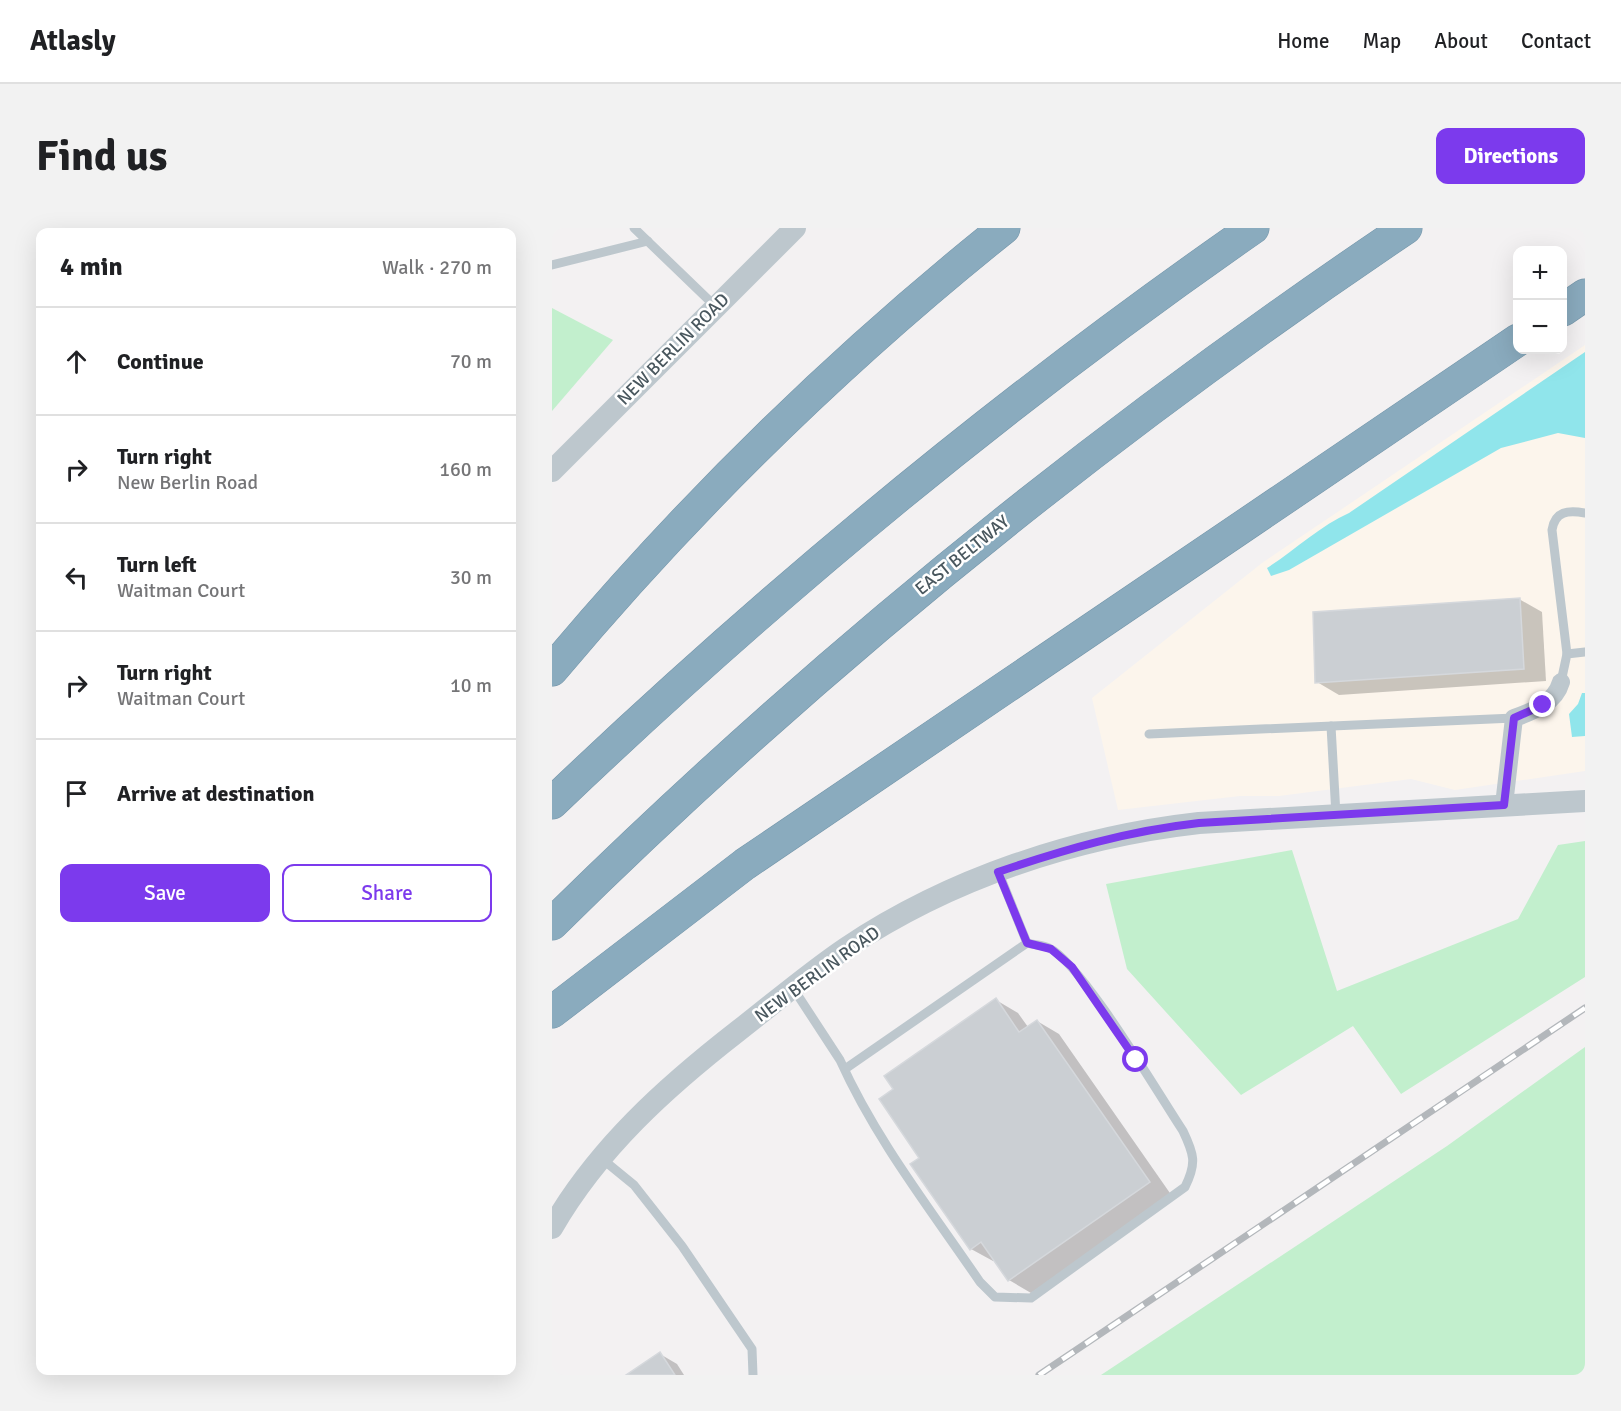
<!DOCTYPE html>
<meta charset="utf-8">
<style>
:root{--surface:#fff;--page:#f2f2f2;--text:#202124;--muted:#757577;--line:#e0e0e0;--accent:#7c3aed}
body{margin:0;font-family:Signika,sans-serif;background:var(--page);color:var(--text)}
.controls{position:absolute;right:18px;top:18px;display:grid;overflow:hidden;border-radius:12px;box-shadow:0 6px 24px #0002}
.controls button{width:54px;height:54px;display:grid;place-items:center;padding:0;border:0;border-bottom:2px solid var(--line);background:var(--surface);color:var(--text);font:30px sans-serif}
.stop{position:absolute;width:18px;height:18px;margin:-14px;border:4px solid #7c3aed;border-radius:50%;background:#fff}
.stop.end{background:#7c3aed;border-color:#fff;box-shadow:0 2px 6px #0008}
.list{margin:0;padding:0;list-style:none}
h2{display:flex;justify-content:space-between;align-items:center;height:78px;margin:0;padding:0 24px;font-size:26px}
h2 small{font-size:20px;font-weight:400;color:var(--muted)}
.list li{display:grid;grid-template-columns:39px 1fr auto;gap:18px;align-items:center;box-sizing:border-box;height:108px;padding:0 24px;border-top:2px solid var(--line)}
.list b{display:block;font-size:22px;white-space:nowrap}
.list p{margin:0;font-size:20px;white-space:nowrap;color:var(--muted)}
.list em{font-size:20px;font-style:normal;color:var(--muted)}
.actions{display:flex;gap:12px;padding:18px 24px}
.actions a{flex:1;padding:14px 0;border:2px solid var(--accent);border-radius:12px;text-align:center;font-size:21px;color:var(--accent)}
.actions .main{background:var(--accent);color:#fff}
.icon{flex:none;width:33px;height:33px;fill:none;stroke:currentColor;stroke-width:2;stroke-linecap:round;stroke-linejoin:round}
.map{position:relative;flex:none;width:1033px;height:1147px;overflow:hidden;border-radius:12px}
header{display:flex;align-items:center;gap:36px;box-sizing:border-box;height:84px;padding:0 30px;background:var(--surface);border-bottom:2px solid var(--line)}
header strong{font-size:28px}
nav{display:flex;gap:33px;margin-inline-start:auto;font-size:21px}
.intro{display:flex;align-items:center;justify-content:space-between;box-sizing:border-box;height:144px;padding:0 36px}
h1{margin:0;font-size:42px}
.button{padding:15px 27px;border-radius:12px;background:var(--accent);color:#fff;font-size:21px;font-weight:700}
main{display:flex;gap:36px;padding:0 36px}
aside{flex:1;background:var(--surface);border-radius:12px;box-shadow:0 6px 24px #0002}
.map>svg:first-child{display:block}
.commercial{fill:#fcf5ec}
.green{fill:#c2efcd}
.water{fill:#90e5eb}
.shadow{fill:#0003}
.building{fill:#cbcfd3;stroke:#d5d8dc;stroke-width:1.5}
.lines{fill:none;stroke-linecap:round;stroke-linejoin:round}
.motorway-casing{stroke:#7596aa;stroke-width:33}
.service{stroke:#bdc7cd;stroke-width:9}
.minor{stroke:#bdc7cd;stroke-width:18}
.tertiary{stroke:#bdc7cd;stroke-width:22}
.motorway{stroke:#8aabbe;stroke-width:32}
.rail-casing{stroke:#b3b7bb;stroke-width:7}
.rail{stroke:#fff;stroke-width:4.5;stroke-dasharray:14;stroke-linecap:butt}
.route{stroke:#7c3aed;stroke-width:8}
.labels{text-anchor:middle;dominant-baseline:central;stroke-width:5;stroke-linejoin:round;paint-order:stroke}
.street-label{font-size:18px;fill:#49575e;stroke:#fff}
</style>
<header>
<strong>Atlasly</strong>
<nav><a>Home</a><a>Map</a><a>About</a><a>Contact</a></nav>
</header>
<div class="intro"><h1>Find us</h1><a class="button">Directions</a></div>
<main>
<aside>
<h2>4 min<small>Walk · 270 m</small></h2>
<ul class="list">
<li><svg class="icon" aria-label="ahead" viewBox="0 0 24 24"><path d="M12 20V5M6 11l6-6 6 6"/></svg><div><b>Continue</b></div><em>70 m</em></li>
<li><svg class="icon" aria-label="right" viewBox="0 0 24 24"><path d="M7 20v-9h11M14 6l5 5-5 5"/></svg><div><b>Turn right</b><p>New Berlin Road</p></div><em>160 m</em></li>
<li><svg class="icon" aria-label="left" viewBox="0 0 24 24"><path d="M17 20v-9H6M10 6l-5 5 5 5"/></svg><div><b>Turn left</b><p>Waitman Court</p></div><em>30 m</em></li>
<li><svg class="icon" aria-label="right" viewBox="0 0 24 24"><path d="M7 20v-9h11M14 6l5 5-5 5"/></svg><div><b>Turn right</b><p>Waitman Court</p></div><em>10 m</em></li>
<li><svg class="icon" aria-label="arrive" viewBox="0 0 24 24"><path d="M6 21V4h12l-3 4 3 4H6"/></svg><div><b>Arrive at destination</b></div></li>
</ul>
<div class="actions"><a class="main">Save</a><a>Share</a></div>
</aside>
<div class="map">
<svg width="1033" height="1147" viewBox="0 0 1033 1147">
<rect width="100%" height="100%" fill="#f3f1f2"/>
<!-- commercial -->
<polygon class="commercial" points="1033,117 1033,543 903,562 859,551 727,568 688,568 566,582 540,470 710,335"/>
<!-- green -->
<g class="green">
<polygon points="0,80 61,112 0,183"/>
<polygon points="1033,613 1033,749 849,866 801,798 689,867 575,741 554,656 740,622 785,763 966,691 1006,617"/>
<polygon points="1033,819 1033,1147 549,1147 895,918"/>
</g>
<!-- water -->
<g class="water">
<path d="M1033,124v86l-27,-5 -57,15 -212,122 -18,6 -4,-8c27,-17 54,-43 82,-55z"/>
<polygon points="1030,465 1033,465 1033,508 1020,509 1017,486 1026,476"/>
</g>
<!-- shadow -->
<g class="shadow">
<polygon points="967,371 990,384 994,453 787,467 765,454"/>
<polygon points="444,772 466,785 476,799 485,793 507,806 620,968 479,1065 457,1052 443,1032 441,1033 419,1021 369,930"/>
<polygon points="108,1126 125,1136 132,1147 77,1147"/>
</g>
<!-- building -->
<g class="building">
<polygon points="968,370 972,441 763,455 761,384"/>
<polygon points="444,770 467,804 485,792 598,954 456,1053 429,1014 418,1022 358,936 367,930 327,871 341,861 332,848"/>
<polygon points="108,1124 123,1147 74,1147"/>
</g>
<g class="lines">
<defs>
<g id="motorway">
<polyline points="1011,82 1033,67"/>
<path d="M0,442c135,-161 288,-311 452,-442"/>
<path d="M0,575c219,-209 452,-402 701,-575"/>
<path d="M0,696c262,-259 548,-490 854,-696"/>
<polyline points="0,784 193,636 966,112"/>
</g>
</defs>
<!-- motorway casing -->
<use href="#motorway" class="motorway-casing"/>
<!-- service -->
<g class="service">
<polyline points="82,0 164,79"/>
<polyline points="0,37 96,13"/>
<path d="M1015,426l-15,-124c3,-19 16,-20 33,-17"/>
<polyline points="1009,454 1015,426 1033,424"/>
<polyline points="779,498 784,587"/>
<polyline points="597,506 962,490"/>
<polyline points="446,643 475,715"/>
<path d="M241,760l47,72c36,80 91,150 140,222l15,15 36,1 154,-111c12,-24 9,-33 -2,-56 -24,-36 -102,-169 -134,-183 -6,-3 -15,-3 -22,-5l-182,126"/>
<polyline points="49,930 82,957 130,1018 200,1121 201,1147"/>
</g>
<!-- minor -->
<path class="minor" d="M952,577l10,-87c20,-7 41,-15 47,-36"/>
<!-- tertiary -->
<g class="tertiary">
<polyline points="0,243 243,0"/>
<path d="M0,1000c46,-80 114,-141 186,-197 36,-28 71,-58 108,-83 105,-70 229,-111 353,-125l386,-22"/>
</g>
<!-- motorway -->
<use href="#motorway" class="motorway"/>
<defs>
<polyline id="rail" points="487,1147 1033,780"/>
</defs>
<!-- rail casing -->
<use href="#rail" class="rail-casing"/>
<!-- rail -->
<use href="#rail" class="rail"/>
</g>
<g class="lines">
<!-- route -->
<path class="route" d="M584,832l-64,-93 -21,-18 -24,-6 -29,-71c68,-23 130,-41 201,-49l305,-18 10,-87 29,-13"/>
</g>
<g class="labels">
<!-- street labels -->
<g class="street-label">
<text transform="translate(121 121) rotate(-45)">NEW BERLIN ROAD</text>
<text transform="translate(410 327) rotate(-39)">EAST BELTWAY</text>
<text transform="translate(265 746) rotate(-36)">NEW BERLIN ROAD</text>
</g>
</g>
</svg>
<div class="controls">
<button>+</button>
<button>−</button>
</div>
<div class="stop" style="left:584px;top:832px"></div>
<div class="stop end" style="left:991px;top:477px"></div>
</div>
</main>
